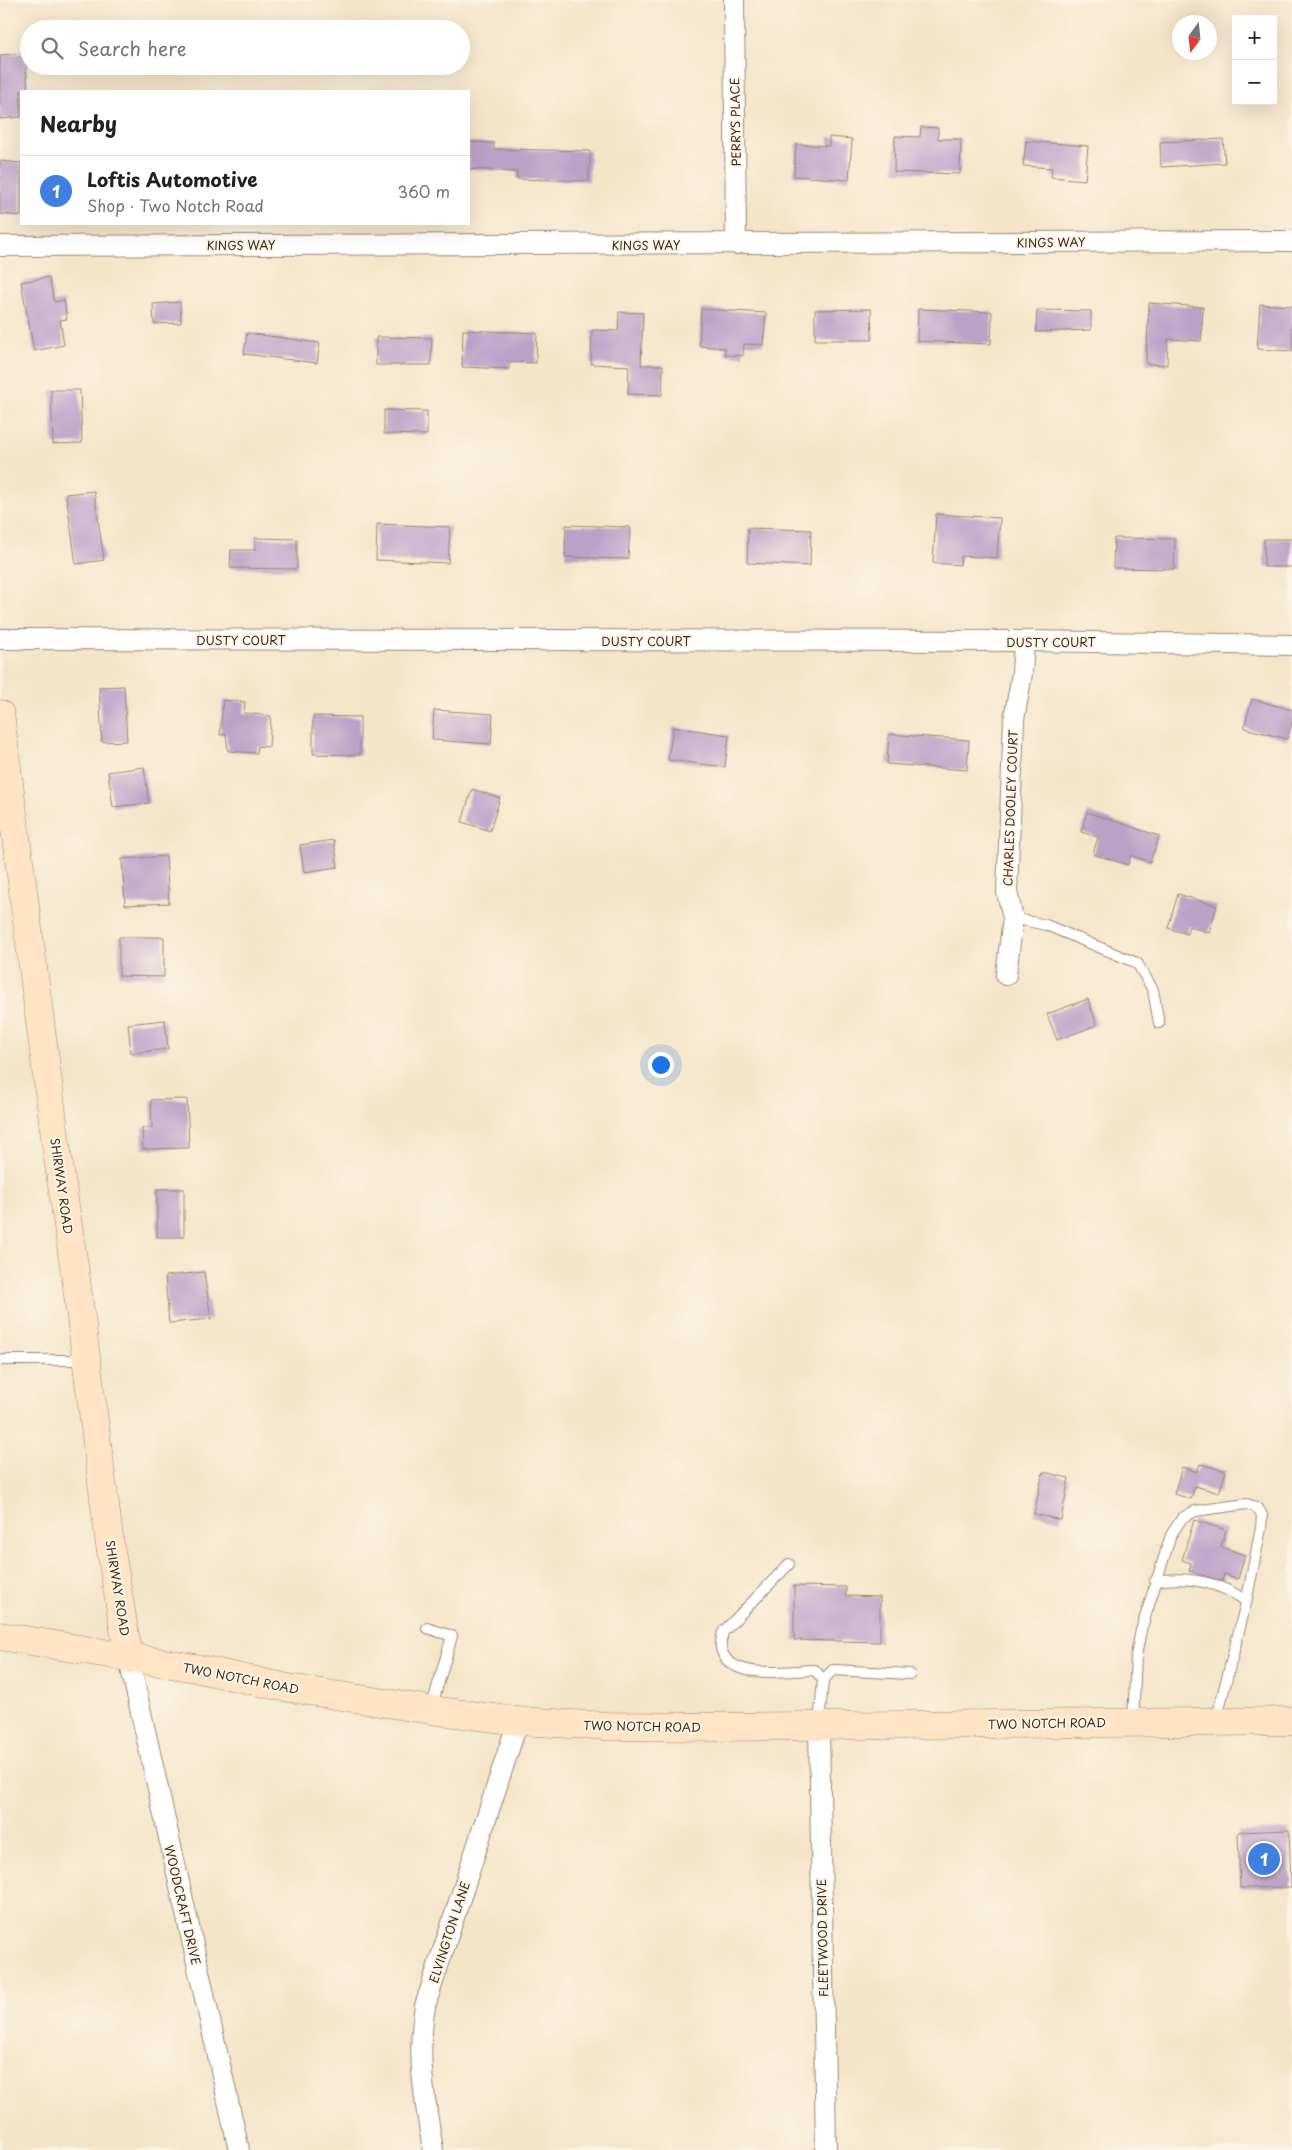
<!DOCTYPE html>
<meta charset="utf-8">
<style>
:root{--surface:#fff;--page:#f6f6f6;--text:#202124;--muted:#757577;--line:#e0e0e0;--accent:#111827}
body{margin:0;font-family:"Playpen Sans",sans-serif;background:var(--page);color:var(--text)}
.controls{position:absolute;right:15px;top:15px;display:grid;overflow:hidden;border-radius:0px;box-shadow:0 5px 20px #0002}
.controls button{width:45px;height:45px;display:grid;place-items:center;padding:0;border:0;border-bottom:1px solid var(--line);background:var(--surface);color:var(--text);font:25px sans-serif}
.compass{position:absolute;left:1172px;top:15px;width:45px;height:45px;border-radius:50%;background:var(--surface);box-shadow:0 5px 20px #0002;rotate:195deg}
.you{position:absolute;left:660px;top:1064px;width:18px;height:18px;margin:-12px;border:4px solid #fff;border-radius:50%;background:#1a73e8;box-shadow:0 0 0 8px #1a73e833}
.badge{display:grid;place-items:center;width:32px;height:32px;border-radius:50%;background:var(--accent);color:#fff;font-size:16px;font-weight:700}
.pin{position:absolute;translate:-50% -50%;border:2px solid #fff;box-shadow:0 1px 5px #0006}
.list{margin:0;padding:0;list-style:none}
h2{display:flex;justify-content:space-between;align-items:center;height:65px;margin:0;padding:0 20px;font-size:21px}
h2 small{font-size:16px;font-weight:400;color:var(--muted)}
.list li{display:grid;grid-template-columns:32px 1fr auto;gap:15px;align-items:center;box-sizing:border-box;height:70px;padding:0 20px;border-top:1px solid var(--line)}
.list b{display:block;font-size:19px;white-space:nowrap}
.list p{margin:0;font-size:16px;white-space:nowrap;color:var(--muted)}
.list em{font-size:16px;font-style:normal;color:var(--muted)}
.icon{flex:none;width:28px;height:28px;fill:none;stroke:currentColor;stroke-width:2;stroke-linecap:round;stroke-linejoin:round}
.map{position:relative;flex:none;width:1292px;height:2150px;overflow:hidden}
.search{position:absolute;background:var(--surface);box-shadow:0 5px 20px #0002;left:20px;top:20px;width:450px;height:55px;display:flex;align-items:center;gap:12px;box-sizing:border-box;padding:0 18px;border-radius:28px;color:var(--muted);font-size:19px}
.panel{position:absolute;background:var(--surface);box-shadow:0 5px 20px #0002;left:20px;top:90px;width:450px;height:135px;border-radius:0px}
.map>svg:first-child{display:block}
.building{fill:#bba0c8}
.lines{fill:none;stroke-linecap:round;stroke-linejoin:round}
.lane-casing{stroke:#988874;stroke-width:12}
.street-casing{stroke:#988874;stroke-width:22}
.secondary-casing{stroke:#988874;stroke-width:29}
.lane{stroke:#fff;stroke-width:10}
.street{stroke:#fff;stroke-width:20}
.secondary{stroke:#ffe4c6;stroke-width:28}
.labels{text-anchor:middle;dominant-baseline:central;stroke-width:4;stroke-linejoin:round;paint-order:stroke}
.street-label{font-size:12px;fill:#3b2a1e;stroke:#fcf5e5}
</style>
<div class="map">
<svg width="1292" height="2150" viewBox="0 0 1292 2150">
<rect width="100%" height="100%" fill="#fcf5e5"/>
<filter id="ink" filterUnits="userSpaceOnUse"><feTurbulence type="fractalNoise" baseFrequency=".02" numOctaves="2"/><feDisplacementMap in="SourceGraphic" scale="10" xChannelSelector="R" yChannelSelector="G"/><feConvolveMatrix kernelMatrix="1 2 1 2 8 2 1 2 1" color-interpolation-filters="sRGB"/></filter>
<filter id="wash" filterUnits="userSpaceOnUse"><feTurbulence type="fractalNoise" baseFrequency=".0096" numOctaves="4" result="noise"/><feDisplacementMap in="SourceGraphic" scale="20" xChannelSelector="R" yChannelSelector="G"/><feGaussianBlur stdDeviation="1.12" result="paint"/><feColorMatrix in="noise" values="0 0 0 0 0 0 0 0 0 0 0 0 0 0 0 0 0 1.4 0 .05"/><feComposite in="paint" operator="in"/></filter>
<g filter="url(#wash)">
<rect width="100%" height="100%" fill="#f4e5c9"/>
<g id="blocks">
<!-- building -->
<g class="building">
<polygon points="25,53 28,91 21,91 21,117 0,119 0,55"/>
<polygon points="921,127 938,128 938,139 961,139 960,174 894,172 895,136 920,137"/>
<polygon points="829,137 852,139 849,180 794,176 796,144 829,146"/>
<polygon points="1223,139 1225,163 1161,167 1160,142"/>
<polygon points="1026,141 1088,146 1085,180 1051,177 1052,168 1023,166"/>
<polygon points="469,142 494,143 494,149 590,151 589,181 517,179 517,172 469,169"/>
<polygon points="0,161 21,163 21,216 0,214"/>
<polygon points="49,277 54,302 64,300 67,319 60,320 64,345 34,351 21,282"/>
<polygon points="180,302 181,323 154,324 153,304"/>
<polygon points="1149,303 1203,307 1201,341 1168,339 1167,365 1146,364"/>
<polygon points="1260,304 1292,306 1292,351 1257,349"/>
<polygon points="701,309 766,313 763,345 744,344 743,356 725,355 725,348 699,346"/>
<polygon points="871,309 872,340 815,340 815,310"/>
<polygon points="918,309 992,312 991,344 917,341"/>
<polygon points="1037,310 1091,311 1091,330 1036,332"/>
<polygon points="619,312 643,313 641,365 663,365 662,395 628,394 629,366 591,364 592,330 618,331"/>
<polygon points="463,330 537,333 536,363 509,362 509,369 462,367"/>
<polygon points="247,333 320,343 317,363 244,354"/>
<polygon points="376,337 432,338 431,365 376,365"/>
<polygon points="51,390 80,390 82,443 53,444"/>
<polygon points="384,410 427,411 427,435 384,434"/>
<polygon points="94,491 104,560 76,564 66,494"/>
<polygon points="936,514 1000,518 997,558 961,556 960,565 933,563"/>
<polygon points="377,524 450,527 448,563 376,560"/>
<polygon points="566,525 630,527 628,559 565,557"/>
<polygon points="748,528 811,530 810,566 747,563"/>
<polygon points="255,538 297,539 297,569 230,568 231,550 255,550"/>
<polygon points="1114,538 1175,539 1174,569 1113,568"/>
<rect x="1264" y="539" width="28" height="28"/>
<polygon points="124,686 127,741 102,742 99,687"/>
<polygon points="1252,699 1292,710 1292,722 1287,739 1244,728"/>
<polygon points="223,700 245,702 244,713 271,716 269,747 258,746 257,753 228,751 226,734 220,735"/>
<polygon points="434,710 493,714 491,744 432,740"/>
<polygon points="313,716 360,717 360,755 313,754"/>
<polygon points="673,727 729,735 725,767 668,760"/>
<polygon points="889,734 969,740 967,770 887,764"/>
<polygon points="144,767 149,803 113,807 108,772"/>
<polygon points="472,789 500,798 490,831 462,822"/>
<polygon points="1087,812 1159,836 1150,862 1131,855 1128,865 1093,854 1098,837 1081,832"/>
<polygon points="334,840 338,867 304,872 300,845"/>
<polygon points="166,856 169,903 125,905 122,859"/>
<polygon points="1178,894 1217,906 1209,933 1189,926 1187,934 1168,928"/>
<polygon points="119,937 164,937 164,977 119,976"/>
<polygon points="1088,999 1097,1025 1057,1040 1047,1014"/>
<polygon points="165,1020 168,1049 131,1053 128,1024"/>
<polygon points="187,1099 189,1148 143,1149 142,1128 152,1128 151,1100"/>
<rect x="157" y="1189" width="27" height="48"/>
<polygon points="204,1272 211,1319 169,1323 165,1276"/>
<polygon points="1200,1464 1226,1471 1219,1493 1195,1486 1191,1499 1174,1494 1182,1467 1197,1472"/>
<polygon points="1043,1472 1069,1478 1061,1520 1034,1514"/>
<polygon points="1194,1520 1226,1530 1221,1547 1245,1555 1238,1579 1224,1574 1222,1581 1189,1571 1191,1563 1182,1560"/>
<polygon points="794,1586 846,1587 846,1596 880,1597 880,1642 794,1640"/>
<polygon points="1289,1830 1291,1887 1240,1888 1238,1832"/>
</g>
</g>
</g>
<g filter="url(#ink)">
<use href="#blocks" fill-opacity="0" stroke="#988874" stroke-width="1"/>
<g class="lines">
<defs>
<g id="lane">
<polyline points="1013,918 1046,925 1137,963 1153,990 1159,1023"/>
<polyline points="0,1360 85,1360"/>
<path d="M789,1564l-66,68c-1,5 -3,11 -2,16 7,34 68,22 94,22l8,10 -4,44"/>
<path d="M1155,1581c33,-5 64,1 91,20"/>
<polyline points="427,1628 452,1636 431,1709"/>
<polyline points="823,1680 833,1670 910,1674"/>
<polyline points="1133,1721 1136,1656 1141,1630 1171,1535 1182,1518 1195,1511 1246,1504 1257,1507 1262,1515 1261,1528 1246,1603 1216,1721"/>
</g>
<g id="street">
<polyline points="734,0 736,244"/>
<polyline points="0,246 1292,241"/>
<polyline points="0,639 1024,641 1292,645"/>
<polyline points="1006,975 1013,918 1007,892 1014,719 1022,674 1024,641"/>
<polyline points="129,1659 239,2150"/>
<polyline points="819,1725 826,2150"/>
<path d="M433,2150c-8,-50 -17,-93 -8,-144l93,-285"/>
</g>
<g id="secondary">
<polyline points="0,714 57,1152 76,1279 110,1545 129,1659"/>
<polyline points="0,1636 195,1668 283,1687 431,1710 518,1721 607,1726 715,1727 1292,1721"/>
</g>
</defs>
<!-- lane casing -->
<use href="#lane" class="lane-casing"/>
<!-- street casing -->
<use href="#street" class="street-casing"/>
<!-- secondary casing -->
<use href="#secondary" class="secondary-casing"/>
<!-- lane -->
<use href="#lane" class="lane"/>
<!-- street -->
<use href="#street" class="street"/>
<!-- secondary -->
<use href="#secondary" class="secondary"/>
</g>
</g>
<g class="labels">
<!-- street labels -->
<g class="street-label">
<text transform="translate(735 122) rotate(-91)">PERRYS PLACE</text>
<text transform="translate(1051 242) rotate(-1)">KINGS WAY</text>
<text x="241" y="245">KINGS WAY</text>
<text x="646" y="245">KINGS WAY</text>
<text x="241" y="640">DUSTY COURT</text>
<text x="646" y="641">DUSTY COURT</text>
<text x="1051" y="642">DUSTY COURT</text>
<text transform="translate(1010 808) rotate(-88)">CHARLES DOOLEY COURT</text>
<text transform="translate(62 1186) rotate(82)">SHIRWAY ROAD</text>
<text transform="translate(118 1588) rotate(81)">SHIRWAY ROAD</text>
<text transform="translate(241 1678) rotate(11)">TWO NOTCH ROAD</text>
<text transform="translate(1047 1723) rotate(-1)">TWO NOTCH ROAD</text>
<text transform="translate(642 1726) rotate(1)">TWO NOTCH ROAD</text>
<text transform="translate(183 1905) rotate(77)">WOODCRAFT DRIVE</text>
<text transform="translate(449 1932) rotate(-72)">ELVINGTON LANE</text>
<text transform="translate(822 1938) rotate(-91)">FLEETWOOD DRIVE</text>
</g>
</g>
</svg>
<div class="controls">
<button>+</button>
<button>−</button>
</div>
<svg class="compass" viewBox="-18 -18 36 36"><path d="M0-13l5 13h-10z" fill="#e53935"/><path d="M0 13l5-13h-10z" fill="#757577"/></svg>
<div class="you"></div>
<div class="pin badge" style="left:1264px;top:1859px;background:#3f7fe0">1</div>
<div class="search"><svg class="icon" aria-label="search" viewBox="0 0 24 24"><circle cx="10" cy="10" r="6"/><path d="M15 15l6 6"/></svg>Search here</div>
<section class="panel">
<h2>Nearby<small></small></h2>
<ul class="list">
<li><span class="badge" style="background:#3f7fe0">1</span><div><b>Loftis Automotive</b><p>Shop · Two Notch Road</p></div><em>360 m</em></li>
</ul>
</section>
</div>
